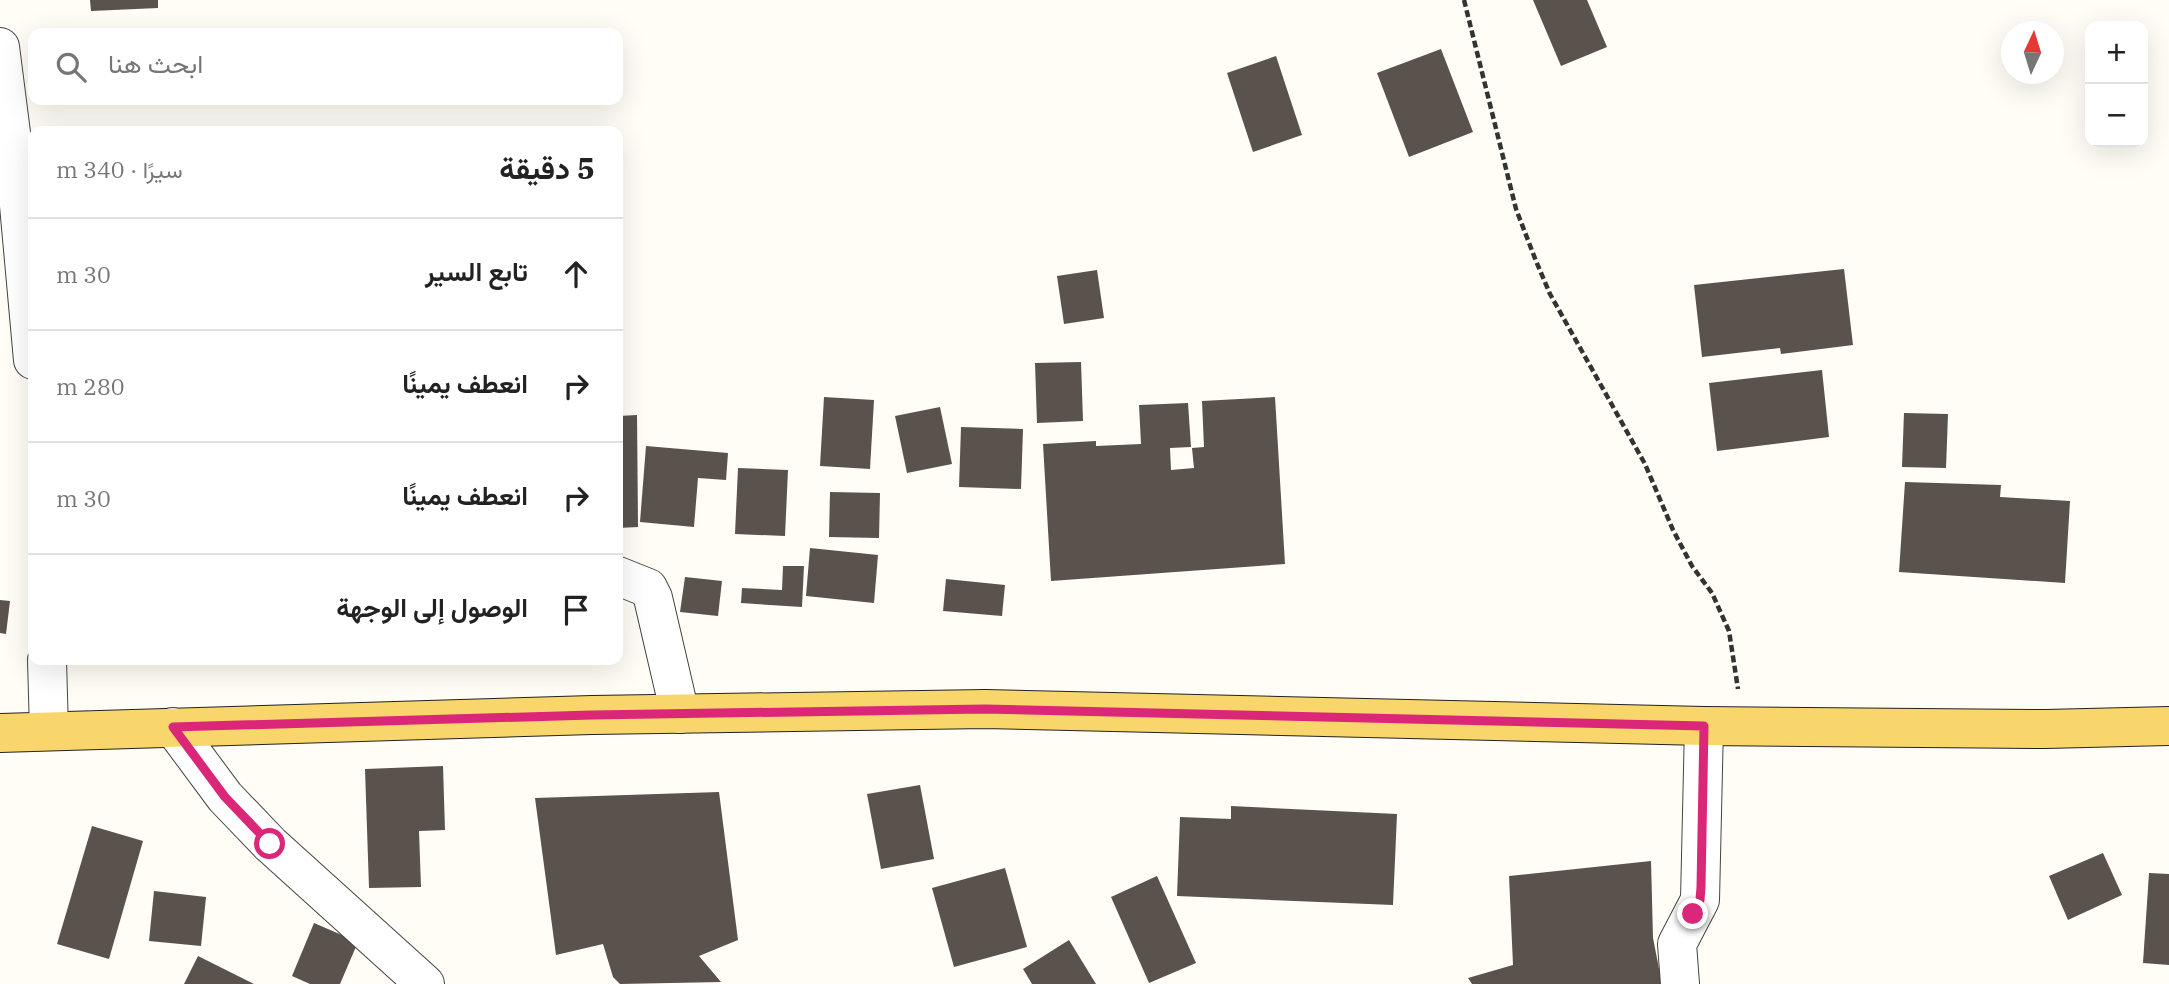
<!DOCTYPE html>
<html lang="ar">
<meta charset="utf-8">
<style>
:root{--surface:#fff;--page:#f2f2f2;--text:#222;--muted:#767676;--line:#e0e0e0}
body{margin:0;font-family:"IBM Plex Serif",Vazirmatn,serif;background:var(--page);color:var(--text);direction:rtl}
.controls{position:absolute;right:21px;top:21px;display:grid;overflow:hidden;border-radius:14px;box-shadow:0 7px 28px #0002}
.controls button{width:63px;height:63px;display:grid;place-items:center;padding:0;border:0;border-bottom:2px solid var(--line);background:var(--surface);color:var(--text);font:35px sans-serif}
.compass{position:absolute;left:2001px;top:21px;width:63px;height:63px;border-radius:50%;background:var(--surface);box-shadow:0 7px 28px #0002;rotate:4deg}
.stop{position:absolute;width:21px;height:21px;margin:-16px;border:5px solid #db2777;border-radius:50%;background:#fff}
.stop.end{background:#db2777;border-color:#fff;box-shadow:0 2px 7px #0008}
.list{margin:0;padding:0;list-style:none}
h2{display:flex;justify-content:space-between;align-items:center;height:91px;margin:0;padding:0 28px;font-size:30px}
h2 small{font-size:23px;font-weight:400;color:var(--muted)}
.list li{display:grid;grid-template-columns:46px 1fr auto;gap:21px;align-items:center;box-sizing:border-box;height:112px;padding:0 28px;border-top:2px solid var(--line)}
.list b{display:block;font-size:26px;white-space:nowrap}
.list em{font-size:23px;font-style:normal;color:var(--muted)}
.icon{flex:none;width:38px;height:38px;fill:none;stroke:currentColor;stroke-width:2;stroke-linecap:round;stroke-linejoin:round}
.map{position:relative;flex:none;width:2169px;height:984px;overflow:hidden;direction:ltr}
.search{position:absolute;background:var(--surface);box-shadow:0 7px 28px #0002;left:28px;top:28px;width:595px;height:77px;display:flex;align-items:center;gap:18px;box-sizing:border-box;padding:0 24px;border-radius:14px;color:var(--muted);font-size:26px}
.panel{position:absolute;background:var(--surface);box-shadow:0 7px 28px #0002;left:28px;top:126px;width:595px;height:539px;border-radius:14px;direction:rtl}
.map>svg:first-child{display:block}
.building{fill:#5a524d}
.lines{fill:none;stroke-linecap:round;stroke-linejoin:round}
.minor-casing{stroke:#444;stroke-width:40}
.major-casing{stroke:#222;stroke-width:40}
.path{stroke:#333;stroke-width:4.5;stroke-dasharray:7 3.5;stroke-linecap:butt}
.minor{stroke:#fff;stroke-width:38}
.major{stroke:#f9d66b;stroke-width:38}
.route{stroke:#db2777;stroke-width:9}
</style>
<div class="map">
<svg width="2169" height="984" viewBox="0 0 2169 984">
<rect width="100%" height="100%" fill="#fffdf5"/>
<!-- building -->
<g class="building">
<polygon points="90,0 158,0 158,8 91,11"/>
<polygon points="1533,0 1587,0 1607,47 1561,66"/>
<polygon points="1441,49 1473,132 1409,157 1377,73"/>
<polygon points="1276,56 1302,135 1253,152 1227,73"/>
<polygon points="1844,269 1853,345 1781,354 1780,348 1702,357 1694,285"/>
<polygon points="1097,270 1104,318 1064,324 1057,276"/>
<polygon points="1081,362 1083,421 1037,423 1035,363"/>
<polygon points="1822,370 1829,437 1717,451 1709,383"/>
<polygon points="824,397 874,400 870,469 820,466"/>
<polygon points="1275,397 1285,564 1051,581 1043,444 1096,441 1096,446 1141,444 1139,405 1188,403 1191,447 1170,448 1171,470 1194,468 1192,448 1204,447 1202,401"/>
<polygon points="940,407 952,464 907,473 895,416"/>
<polygon points="1904,413 1948,414 1946,468 1902,467"/>
<polygon points="637,415 638,527 618,528 618,416"/>
<polygon points="961,427 1023,429 1021,489 959,487"/>
<polygon points="646,446 728,453 726,480 698,478 694,527 640,522"/>
<polygon points="738,468 788,470 785,536 735,534"/>
<polygon points="1905,482 2001,485 2000,497 2070,501 2065,583 1899,572"/>
<polygon points="830,492 880,493 879,538 829,537"/>
<polygon points="810,548 878,555 874,603 806,596"/>
<polygon points="783,566 804,566 802,607 741,603 742,588 782,590"/>
<polygon points="685,577 722,581 718,616 680,612"/>
<polygon points="946,579 1005,585 1002,616 943,611"/>
<polygon points="0,600 10,601 6,634 0,633"/>
<polygon points="443,766 445,830 419,831 421,887 369,888 365,769"/>
<polygon points="920,785 934,859 881,869 867,794"/>
<polygon points="719,792 738,940 699,956 721,982 620,984 613,977 603,944 556,955 535,798"/>
<polygon points="1231,806 1397,814 1393,905 1177,896 1180,817 1231,819"/>
<polygon points="92,826 143,841 109,959 57,944"/>
<polygon points="2103,853 2122,895 2068,920 2049,876"/>
<polygon points="1651,861 1653,938 1662,984 1472,984 1468,978 1513,965 1509,876"/>
<polygon points="1005,868 1027,947 954,967 932,888"/>
<polygon points="2149,873 2169,874 2169,965 2143,963"/>
<polygon points="1157,876 1196,963 1149,983 1111,897"/>
<polygon points="154,891 206,897 201,946 149,941"/>
<polygon points="314,923 358,942 340,984 310,984 292,976"/>
<polygon points="1069,940 1096,984 1032,984 1023,969"/>
<polygon points="198,956 254,984 184,984"/>
</g>
<g class="lines">
<defs>
<g id="minor">
<polyline points="0,47 16,172 33,360"/>
<polyline points="618,576 648,588 653,598 680,714"/>
<polyline points="47,660 49,731"/>
<polyline points="173,727 225,797 270,844 425,984"/>
<polyline points="1680,984 1677,944 1700,900 1704,726"/>
</g>
<polyline id="major" points="0,733 592,715 985,709 1704,726 2045,729 2169,726"/>
</defs>
<!-- minor casing -->
<use href="#minor" class="minor-casing"/>
<!-- major casing -->
<use href="#major" class="major-casing"/>
<!-- path -->
<polyline class="path" points="1464,0 1516,209 1536,261 1550,294 1645,464 1673,530 1692,566 1712,593 1729,631 1738,689"/>
<!-- minor -->
<use href="#minor" class="minor"/>
<!-- major -->
<use href="#major" class="major"/>
</g>
<g class="lines">
<!-- route -->
<polyline class="route" points="270,844 225,797 173,727 592,715 985,709 1704,726 1701,887 1700,900 1693,914"/>
</g>
</svg>
<div class="controls">
<button>+</button>
<button>−</button>
</div>
<svg class="compass" viewBox="-18 -18 36 36"><path d="M0-13l5 13h-10z" fill="#e53935"/><path d="M0 13l5-13h-10z" fill="#767676"/></svg>
<div class="stop" style="left:270px;top:844px"></div>
<div class="stop end" style="left:1693px;top:914px"></div>
<div class="search"><svg class="icon" aria-label="search" viewBox="0 0 24 24"><circle cx="10" cy="10" r="6"/><path d="M15 15l6 6"/></svg>ابحث هنا</div>
<section class="panel">
<h2>5 دقيقة<small>سيرًا · 340 m</small></h2>
<ul class="list">
<li><svg class="icon" aria-label="ahead" viewBox="0 0 24 24"><path d="M12 20V5M6 11l6-6 6 6"/></svg><div><b>تابع السير</b></div><em>30 m</em></li>
<li><svg class="icon" aria-label="right" viewBox="0 0 24 24"><path d="M7 20v-9h11M14 6l5 5-5 5"/></svg><div><b>انعطف يمينًا</b></div><em>280 m</em></li>
<li><svg class="icon" aria-label="right" viewBox="0 0 24 24"><path d="M7 20v-9h11M14 6l5 5-5 5"/></svg><div><b>انعطف يمينًا</b></div><em>30 m</em></li>
<li><svg class="icon" aria-label="arrive" viewBox="0 0 24 24"><path d="M6 21V4h12l-3 4 3 4H6"/></svg><div><b>الوصول إلى الوجهة</b></div></li>
</ul>
</section>
</div>
